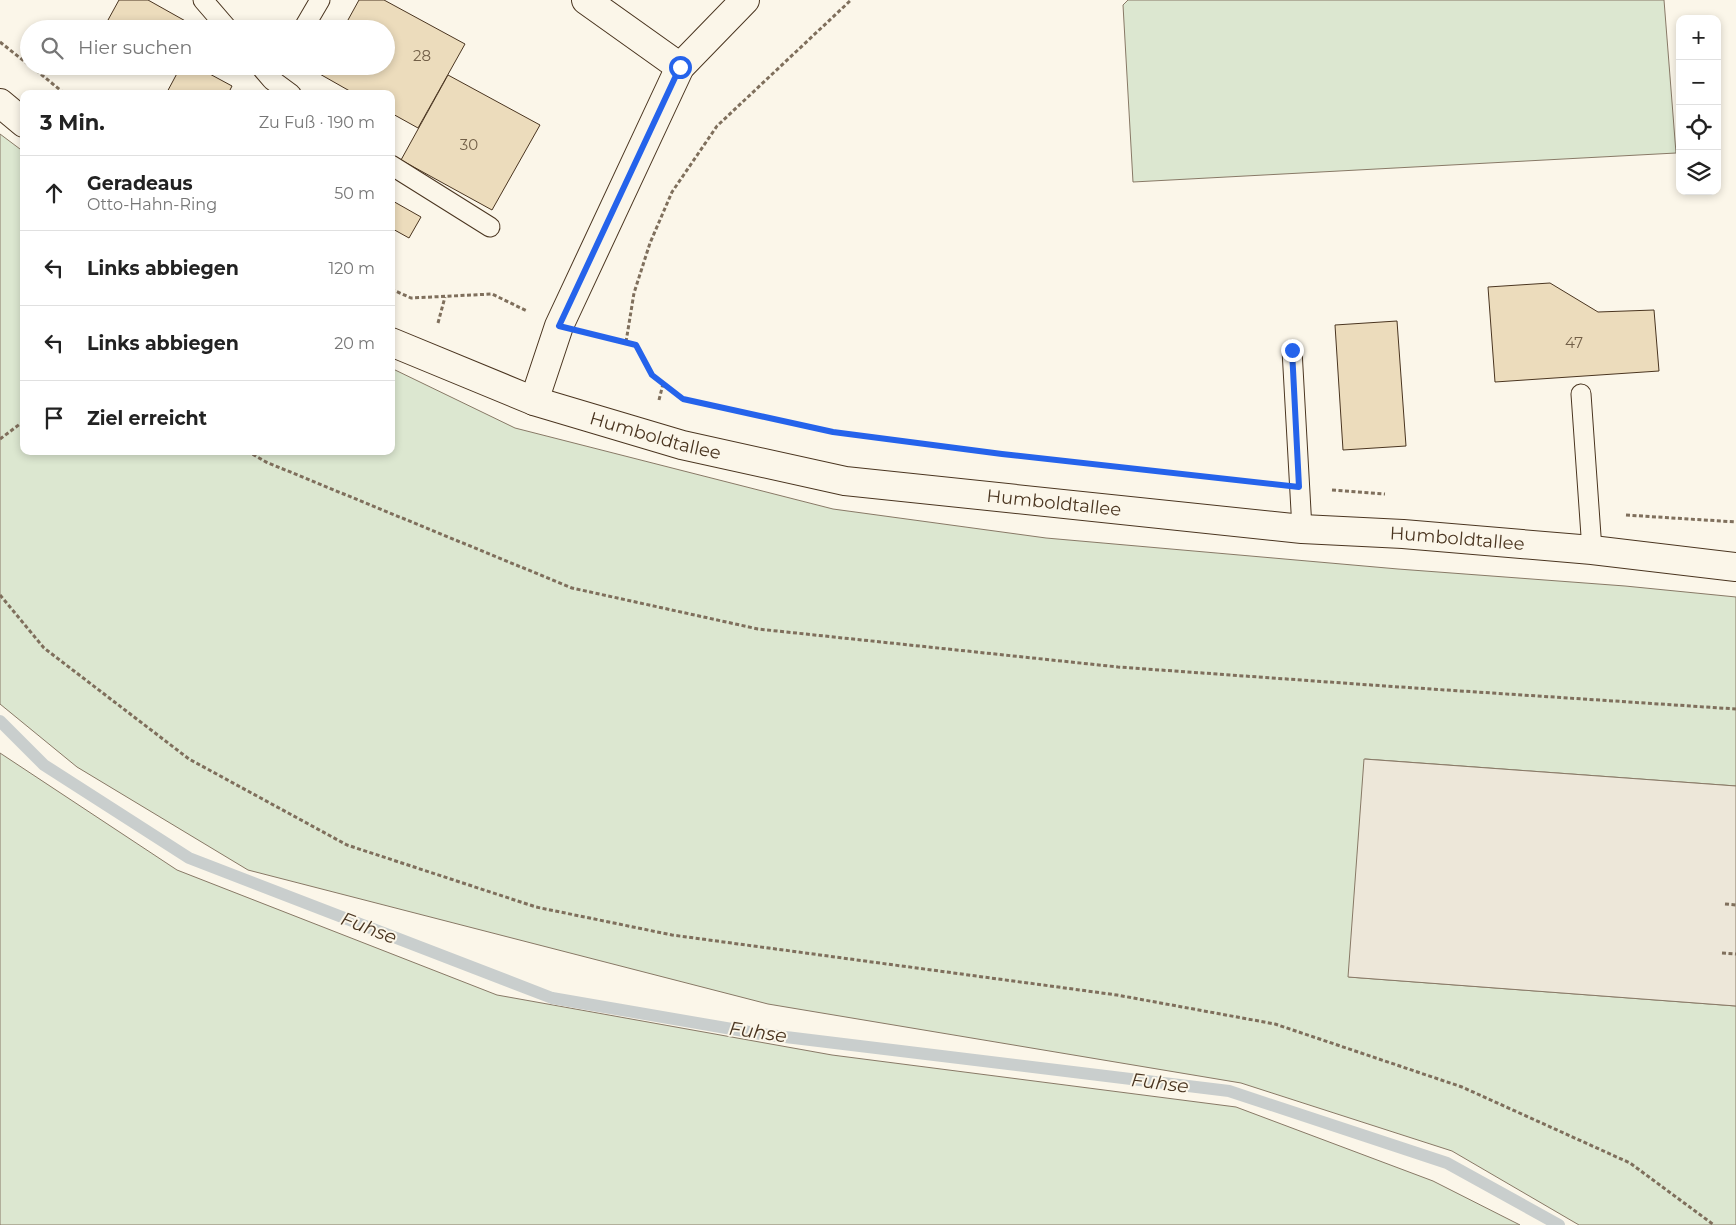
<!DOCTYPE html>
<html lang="de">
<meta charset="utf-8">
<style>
:root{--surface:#fff;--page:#f2f2f2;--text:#222;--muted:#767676;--line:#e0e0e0}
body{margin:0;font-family:Montserrat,sans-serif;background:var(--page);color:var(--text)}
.controls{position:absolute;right:15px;top:15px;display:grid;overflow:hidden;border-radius:10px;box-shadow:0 2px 8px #0003}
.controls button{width:45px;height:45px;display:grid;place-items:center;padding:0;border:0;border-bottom:1px solid var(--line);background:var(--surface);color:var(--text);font:25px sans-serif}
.stop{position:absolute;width:15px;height:15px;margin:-11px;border:4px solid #2563eb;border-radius:50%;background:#fff}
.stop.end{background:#2563eb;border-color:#fff;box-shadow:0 1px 5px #0008}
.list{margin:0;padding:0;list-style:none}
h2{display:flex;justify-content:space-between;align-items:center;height:65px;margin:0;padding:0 20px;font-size:21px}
h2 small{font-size:16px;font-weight:400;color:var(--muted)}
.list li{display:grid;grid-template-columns:32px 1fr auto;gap:15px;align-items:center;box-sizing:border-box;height:75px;padding:0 20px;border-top:1px solid var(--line)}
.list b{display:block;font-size:19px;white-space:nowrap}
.list p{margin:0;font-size:16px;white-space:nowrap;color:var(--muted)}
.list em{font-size:16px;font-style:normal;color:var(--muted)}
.icon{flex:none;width:28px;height:28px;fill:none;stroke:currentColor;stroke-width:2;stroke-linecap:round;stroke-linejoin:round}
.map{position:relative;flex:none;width:1736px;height:1225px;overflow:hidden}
.search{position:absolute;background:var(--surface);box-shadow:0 2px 8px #0003;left:20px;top:20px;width:375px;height:55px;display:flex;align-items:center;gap:12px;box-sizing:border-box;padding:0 18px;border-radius:28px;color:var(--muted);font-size:19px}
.panel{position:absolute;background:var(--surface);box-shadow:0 2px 8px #0003;left:20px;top:90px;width:375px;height:365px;border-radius:10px}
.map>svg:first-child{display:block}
.green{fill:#dce7d0;stroke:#887966}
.parking{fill:#ede7d9;stroke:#887966}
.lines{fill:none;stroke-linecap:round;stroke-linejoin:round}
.stream{stroke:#c9cecd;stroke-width:12}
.building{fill:#ecdcbc;stroke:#4a3520}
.lane-casing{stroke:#4a3520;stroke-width:21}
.street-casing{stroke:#4a3520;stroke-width:30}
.secondary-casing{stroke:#4a3520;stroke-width:30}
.path{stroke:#7f6f5c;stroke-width:3;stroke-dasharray:4 2.5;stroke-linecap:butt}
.lane{stroke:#fbf6e9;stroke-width:19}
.street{stroke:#fbf6e9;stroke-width:28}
.secondary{stroke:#fbf6e9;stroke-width:28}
.route{stroke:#2563eb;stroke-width:6}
.labels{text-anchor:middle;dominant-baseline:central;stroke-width:4;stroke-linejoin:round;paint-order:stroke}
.number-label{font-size:15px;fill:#725f47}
.street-label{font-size:18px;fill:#4a3520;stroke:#fbf6e9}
.water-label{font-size:19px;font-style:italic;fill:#4a3520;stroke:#fbf6e9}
</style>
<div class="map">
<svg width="1736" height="1225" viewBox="0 0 1736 1225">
<rect width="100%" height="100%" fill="#fbf6e9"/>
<!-- green -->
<g class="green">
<polygon points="1128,0 1664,0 1676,153 1133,182 1123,5"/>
<polygon points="0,134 24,152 24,451 391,451 391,368 515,428 833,509 1046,538 1398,569 1625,586 1736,597 1736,786 1365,759 1349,977 1736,1006 1736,1225 1579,1225 1452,1151 1241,1083 768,1004 248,870 77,767 0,704"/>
<polygon points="0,753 177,870 497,995 832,1055 1236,1107 1433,1181 1520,1225 0,1225"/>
</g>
<!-- parking -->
<polygon class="parking" points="1364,759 1736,786 1736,1006 1348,977"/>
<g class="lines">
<!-- stream -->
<polyline class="stream" points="0,721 44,765 189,858 552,998 761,1034 1229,1091 1447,1163 1559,1225"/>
</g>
<!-- building -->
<g class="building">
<polygon points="119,0 148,0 189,23 186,29 124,29 108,20"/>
<polygon points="359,0 384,0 465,44 418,128 391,113 391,94 355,94 318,73 322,66 386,66 386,29 343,29"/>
<polygon points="181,66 195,66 232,86 228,94 166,94"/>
<polygon points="448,75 540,125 492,210 401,160"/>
<polygon points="391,200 421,217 409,238 391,228"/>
<polygon points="1550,283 1598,312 1654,310 1659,371 1495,382 1488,287"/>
<polygon points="1397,321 1406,446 1343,450 1335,325"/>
</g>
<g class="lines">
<defs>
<g id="lane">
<polyline points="203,0 228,29"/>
<polyline points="303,29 320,0"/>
<polyline points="260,66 272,80 291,94"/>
<polyline points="391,165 490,227"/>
<polyline points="1292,350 1302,529"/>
<polyline points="1581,394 1592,550"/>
</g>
<g id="street">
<polyline points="586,0 680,67"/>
<polyline points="534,401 559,326 680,67 745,0"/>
</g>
<g id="secondary">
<polyline points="0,103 24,123"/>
<path id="s1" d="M391,342l143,59 148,44 163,36 457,48 101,5 189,16 144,17"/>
</g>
</defs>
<!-- lane casing -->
<use href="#lane" class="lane-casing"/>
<!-- street casing -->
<use href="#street" class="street-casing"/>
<!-- secondary casing -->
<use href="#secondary" class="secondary-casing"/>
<!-- path -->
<g class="path">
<polyline points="0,42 29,65"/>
<polyline points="31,66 65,94"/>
<polyline points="391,289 411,298 492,294 527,311"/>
<polyline points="438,323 445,297"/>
<polyline points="594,334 636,345 652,375 683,399 833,432 1002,454 1268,483"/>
<polyline points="626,342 634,293 650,243 672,192 717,126 851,0"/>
<polyline points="659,400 663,384"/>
<polyline points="0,439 24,421"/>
<polyline points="247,451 266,462 572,588 758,629 1118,667 1385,686 1736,709"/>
<polyline points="1332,490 1385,494"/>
<polyline points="1626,515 1736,522"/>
<polyline points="0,595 44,648 189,759 347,845 536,907 672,935 1117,995 1275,1024 1462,1087 1630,1163 1714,1225"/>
<polyline points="1725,904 1736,905"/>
<polyline points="1722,953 1736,954"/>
</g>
<!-- lane -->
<use href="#lane" class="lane"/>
<!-- street -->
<use href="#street" class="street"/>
<!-- secondary -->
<use href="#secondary" class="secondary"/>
</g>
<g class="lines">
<!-- route -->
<polyline class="route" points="680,67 559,326 636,345 652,375 683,399 833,432 1002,454 1299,487 1292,350"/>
</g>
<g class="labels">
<!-- number labels -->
<g class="number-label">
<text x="422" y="55">28</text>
<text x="469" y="144">30</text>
<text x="1574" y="342">47</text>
</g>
<!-- street labels -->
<g class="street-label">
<text stroke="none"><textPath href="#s1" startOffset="281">Humboldtallee</textPath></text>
<text stroke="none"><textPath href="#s1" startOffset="686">Humboldtallee</textPath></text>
<text stroke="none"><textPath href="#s1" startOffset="1091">Humboldtallee</textPath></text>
</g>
<!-- water labels -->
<g class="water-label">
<text transform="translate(369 928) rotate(21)">Fuhse</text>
<text transform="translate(758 1032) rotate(8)">Fuhse</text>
<text transform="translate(1160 1083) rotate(7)">Fuhse</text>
</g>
</g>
</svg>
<div class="controls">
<button>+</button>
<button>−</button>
<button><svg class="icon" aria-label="locate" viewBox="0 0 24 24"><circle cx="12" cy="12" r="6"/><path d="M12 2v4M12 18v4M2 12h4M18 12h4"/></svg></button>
<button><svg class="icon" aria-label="layers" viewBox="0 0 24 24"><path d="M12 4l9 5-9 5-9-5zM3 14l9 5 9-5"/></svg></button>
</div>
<div class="stop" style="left:680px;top:67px"></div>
<div class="stop end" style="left:1292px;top:350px"></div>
<div class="search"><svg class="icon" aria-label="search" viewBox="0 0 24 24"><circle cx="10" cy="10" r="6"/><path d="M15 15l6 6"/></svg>Hier suchen</div>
<section class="panel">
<h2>3 Min.<small>Zu Fuß · 190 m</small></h2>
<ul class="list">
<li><svg class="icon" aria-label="ahead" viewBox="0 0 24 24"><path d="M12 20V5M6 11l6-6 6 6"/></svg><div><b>Geradeaus</b><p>Otto-Hahn-Ring</p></div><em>50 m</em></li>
<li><svg class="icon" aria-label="left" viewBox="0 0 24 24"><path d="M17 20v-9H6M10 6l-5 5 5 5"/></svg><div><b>Links abbiegen</b></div><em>120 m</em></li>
<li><svg class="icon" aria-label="left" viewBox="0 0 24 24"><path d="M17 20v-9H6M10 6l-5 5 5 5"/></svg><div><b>Links abbiegen</b></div><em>20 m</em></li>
<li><svg class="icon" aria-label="arrive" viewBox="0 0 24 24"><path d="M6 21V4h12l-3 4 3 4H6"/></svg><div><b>Ziel erreicht</b></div></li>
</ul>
</section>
</div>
